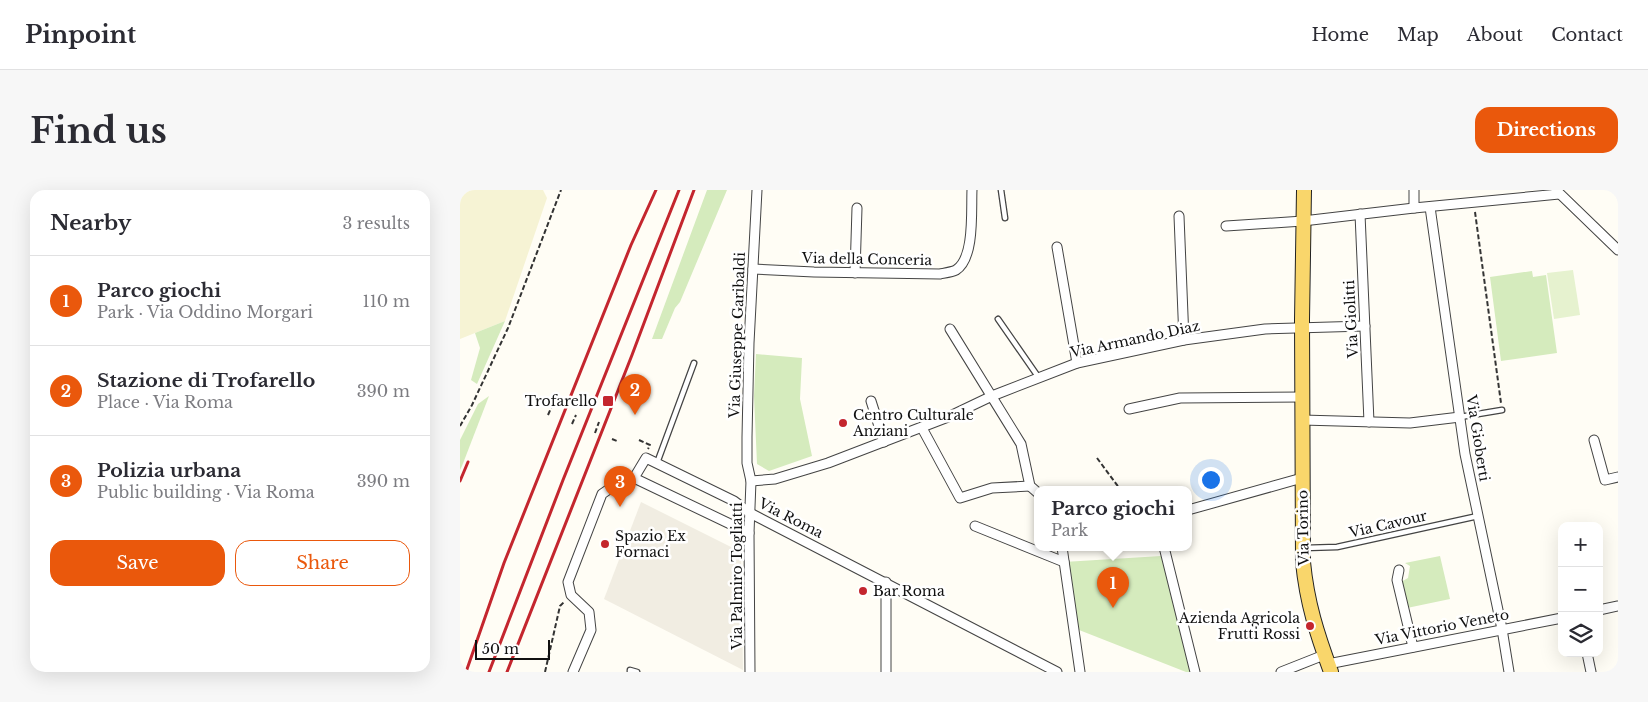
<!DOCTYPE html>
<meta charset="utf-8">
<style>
:root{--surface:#fff;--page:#f7f7f7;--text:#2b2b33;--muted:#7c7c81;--line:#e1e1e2;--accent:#ea580c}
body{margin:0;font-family:"Libre Baskerville",serif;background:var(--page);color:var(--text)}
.controls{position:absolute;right:15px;bottom:15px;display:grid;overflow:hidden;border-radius:10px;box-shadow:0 5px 20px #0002}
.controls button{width:45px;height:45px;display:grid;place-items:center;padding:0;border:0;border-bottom:1px solid var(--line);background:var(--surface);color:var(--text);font:25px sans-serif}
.scale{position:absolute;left:15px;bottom:12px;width:75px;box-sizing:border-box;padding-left:5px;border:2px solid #111;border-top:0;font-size:14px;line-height:18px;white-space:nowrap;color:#111;-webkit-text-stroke:4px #fff;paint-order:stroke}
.you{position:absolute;left:750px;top:289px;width:18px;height:18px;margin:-12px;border:4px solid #fff;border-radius:50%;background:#1a73e8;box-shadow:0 0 0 8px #1a73e833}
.badge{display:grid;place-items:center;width:32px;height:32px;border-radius:50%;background:var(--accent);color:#fff;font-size:16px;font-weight:700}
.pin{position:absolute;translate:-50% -41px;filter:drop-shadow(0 1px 2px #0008)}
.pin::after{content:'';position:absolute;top:26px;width:18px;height:15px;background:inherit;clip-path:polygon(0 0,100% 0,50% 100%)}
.popup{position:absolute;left:574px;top:296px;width:158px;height:65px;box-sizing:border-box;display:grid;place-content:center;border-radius:10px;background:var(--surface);filter:drop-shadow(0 1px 4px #0005);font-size:16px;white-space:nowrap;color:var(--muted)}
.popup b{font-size:19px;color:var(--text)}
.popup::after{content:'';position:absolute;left:50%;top:100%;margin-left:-10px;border:10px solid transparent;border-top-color:var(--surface)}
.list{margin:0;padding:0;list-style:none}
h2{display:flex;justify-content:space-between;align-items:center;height:65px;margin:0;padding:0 20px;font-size:21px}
h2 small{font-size:16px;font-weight:400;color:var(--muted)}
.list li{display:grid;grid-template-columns:32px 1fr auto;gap:15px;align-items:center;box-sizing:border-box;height:90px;padding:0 20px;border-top:1px solid var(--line)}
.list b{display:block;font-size:19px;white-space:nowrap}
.list p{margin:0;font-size:16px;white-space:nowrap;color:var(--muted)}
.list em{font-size:16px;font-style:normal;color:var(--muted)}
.actions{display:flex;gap:10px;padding:15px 20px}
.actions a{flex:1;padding:11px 0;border:1px solid var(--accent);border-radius:15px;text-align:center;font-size:18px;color:var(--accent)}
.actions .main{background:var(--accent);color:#fff}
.icon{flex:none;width:28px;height:28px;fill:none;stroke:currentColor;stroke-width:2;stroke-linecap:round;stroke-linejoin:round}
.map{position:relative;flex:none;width:1158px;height:482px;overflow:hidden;border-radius:15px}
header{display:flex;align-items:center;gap:30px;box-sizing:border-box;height:70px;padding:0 25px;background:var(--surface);border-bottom:1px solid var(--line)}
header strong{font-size:24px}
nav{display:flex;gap:28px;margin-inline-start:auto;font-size:18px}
.intro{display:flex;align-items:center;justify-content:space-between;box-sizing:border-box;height:120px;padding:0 30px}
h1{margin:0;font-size:35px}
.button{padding:12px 22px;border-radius:15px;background:var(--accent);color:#fff;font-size:18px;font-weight:700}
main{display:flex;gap:30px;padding:0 30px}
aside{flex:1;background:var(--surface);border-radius:15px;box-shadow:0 5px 20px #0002}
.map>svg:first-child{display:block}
.farmland{fill:#f6f3d4}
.green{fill:#d5ebbd}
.pitch{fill:#e6f2cf}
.plaza{fill:#f1ede2}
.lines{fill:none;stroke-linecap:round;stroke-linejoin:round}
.service-casing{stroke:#444;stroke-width:7}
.minor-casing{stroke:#444;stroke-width:11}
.primary-casing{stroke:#222;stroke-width:16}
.path{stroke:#333;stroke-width:2;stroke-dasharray:5 2.5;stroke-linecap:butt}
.service{stroke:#fff;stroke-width:4.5}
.minor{stroke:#fff;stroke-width:9}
.primary{stroke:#f9d66b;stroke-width:14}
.rail{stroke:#c4262e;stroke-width:3}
.poi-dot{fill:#c4262e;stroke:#fff;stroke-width:2}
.labels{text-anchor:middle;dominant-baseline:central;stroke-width:5;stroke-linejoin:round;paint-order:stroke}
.street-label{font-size:14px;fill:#111;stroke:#fff}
.poi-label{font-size:14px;fill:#111;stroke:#fff;text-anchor:start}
</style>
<header>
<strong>Pinpoint</strong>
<nav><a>Home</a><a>Map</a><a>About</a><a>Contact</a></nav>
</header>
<div class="intro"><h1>Find us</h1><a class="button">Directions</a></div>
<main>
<aside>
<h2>Nearby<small>3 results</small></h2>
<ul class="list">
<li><span class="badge">1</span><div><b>Parco giochi</b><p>Park · Via Oddino Morgari</p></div><em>110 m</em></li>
<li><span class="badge">2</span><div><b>Stazione di Trofarello</b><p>Place · Via Roma</p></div><em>390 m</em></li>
<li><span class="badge">3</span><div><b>Polizia urbana</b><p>Public building · Via Roma</p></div><em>390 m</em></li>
</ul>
<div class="actions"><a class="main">Save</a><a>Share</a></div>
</aside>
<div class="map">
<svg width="1158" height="482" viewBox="0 0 1158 482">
<rect width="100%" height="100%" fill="#fffdf5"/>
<!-- farmland -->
<polygon class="farmland" points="0,0 83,0 87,8 45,131 0,149"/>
<!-- green -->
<g class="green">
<polygon points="247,0 267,0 220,112 215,118 202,149 192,149"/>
<polygon points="1072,81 1073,87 1086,85 1097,163 1041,171 1030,87"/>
<polygon points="45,131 17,194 11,190 20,158 15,143"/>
<polygon points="296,164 342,168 340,209 352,266 309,281 297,274 294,206"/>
<polygon points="29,206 2,276 0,280 0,250 18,214"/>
<polygon points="701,366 731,482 726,482 614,438 604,372"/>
<polygon points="980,366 990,409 947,418 941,392 948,388 950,376 945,373"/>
</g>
<!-- pitch -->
<polygon class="pitch" points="1113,80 1120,125 1094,129 1087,83"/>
<!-- plaza -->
<polygon class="plaza" points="181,312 281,362 283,480 144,409"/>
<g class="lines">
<defs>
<g id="service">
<polyline points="541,0 545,28"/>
<polyline points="538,129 579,188"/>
<polyline points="1000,227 1042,220"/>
<polyline points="197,273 234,173"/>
<polyline points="844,358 877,357 1018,326"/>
<polyline points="170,482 170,480 177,482"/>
</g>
<g id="minor">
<polyline points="954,0 954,18"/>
<polyline points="1096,0 1158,60"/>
<polyline points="970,17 1005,264 1042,439 1049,482"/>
<polyline points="900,24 909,232"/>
<polyline points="719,26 724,150"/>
<polyline points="766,36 843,31 954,18 1099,4"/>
<polyline points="597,57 617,173"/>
<path d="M293,79l61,3 126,2c5,-1 12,-2 16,-4 19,-12 15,-60 16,-80"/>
<polyline points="395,83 397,18"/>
<polyline points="490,139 561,254 570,296 578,303"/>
<polyline points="411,211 424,252"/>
<polyline points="669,219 720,208 842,207"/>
<polyline points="842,230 950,233 1000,227"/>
<polyline points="462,238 500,308 532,298 570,296"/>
<polyline points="1134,250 1145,290 1158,287"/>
<polyline points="291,291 315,289 368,273 488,227 532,206 617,173 724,150 805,139 905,136"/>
<polyline points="728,320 842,288"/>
<polyline points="515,336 604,372"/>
<polyline points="289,343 174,288 186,268 274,311 290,323 597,482"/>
<polyline points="602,357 620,482"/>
<polyline points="704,357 735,482"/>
<polyline points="939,380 937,390 953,457"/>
<polyline points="426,392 426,482"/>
<polyline points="1139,420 1158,416"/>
<polyline points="1127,463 1131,482"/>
<polyline points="868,474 1102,428"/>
<polyline points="113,482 131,440 129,422 111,405 108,392 142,304 155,295 174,288"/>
<polyline points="290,482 289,343 291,291 287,273 287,247 289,153 297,0"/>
<polyline points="821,482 864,465"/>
</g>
<path id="primary" d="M844,0l-2,130 1,242c4,41 14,72 28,110"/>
</defs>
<!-- service casing -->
<use href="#service" class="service-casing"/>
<!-- minor casing -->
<use href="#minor" class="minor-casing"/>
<!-- primary casing -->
<use href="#primary" class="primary-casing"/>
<!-- path -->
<g class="path">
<polyline points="1015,22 1041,213"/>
<polyline points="88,225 92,216"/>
<polyline points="112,234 116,225"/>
<polyline points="0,236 12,215 48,138 101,0"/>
<polyline points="135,243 139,232"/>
<polyline points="152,249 157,251"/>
<polyline points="179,250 190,255 188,259"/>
<polyline points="637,268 660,299"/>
<polyline points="85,482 100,416 104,412"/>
</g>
<!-- service -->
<use href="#service" class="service"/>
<!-- minor -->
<use href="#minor" class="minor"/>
<!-- primary -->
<use href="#primary" class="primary"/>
<!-- rail -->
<g class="rail">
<polyline points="0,291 8,272"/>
<polyline points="6,482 44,373 171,55 196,0"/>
<polyline points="29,482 103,290 219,0"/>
<polyline points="47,482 172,165 234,0"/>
</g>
</g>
<!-- markers -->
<g class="poi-dot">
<rect x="142" y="205" width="12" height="12" rx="2.5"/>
<circle cx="383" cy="233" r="5"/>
<circle cx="145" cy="354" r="5"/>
<circle cx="403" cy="401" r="5"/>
<circle cx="850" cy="436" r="5"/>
</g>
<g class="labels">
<!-- street labels -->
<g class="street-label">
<text transform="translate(407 69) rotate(1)">Via della Conceria</text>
<text transform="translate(891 129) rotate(-93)">Via Giolitti</text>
<text transform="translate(277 145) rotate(-88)">Via Giuseppe Garibaldi</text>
<text transform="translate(675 149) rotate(-12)">Via Armando Diaz</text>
<text transform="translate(1018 248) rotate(81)">Via Gioberti</text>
<text transform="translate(331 328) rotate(27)">Via Roma</text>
<text transform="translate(928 334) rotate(-13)">Via Cavour</text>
<text transform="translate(843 338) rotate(-91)">Via Torino</text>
<text transform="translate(277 386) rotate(-90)">Via Palmiro Togliatti</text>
<text transform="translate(982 437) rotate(-11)">Via Vittorio Veneto</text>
</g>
<!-- poi labels -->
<g class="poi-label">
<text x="137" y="211" text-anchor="end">Trofarello</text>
<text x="393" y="225">Centro Culturale<tspan x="393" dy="16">Anziani</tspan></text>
<text x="155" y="346">Spazio Ex<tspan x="155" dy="16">Fornaci</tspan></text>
<text x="413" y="401">Bar Roma</text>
<text x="840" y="428" text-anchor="end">Azienda Agricola<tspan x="840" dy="16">Frutti Rossi</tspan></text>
</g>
</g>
</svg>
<div class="controls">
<button>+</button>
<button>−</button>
<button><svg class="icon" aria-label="layers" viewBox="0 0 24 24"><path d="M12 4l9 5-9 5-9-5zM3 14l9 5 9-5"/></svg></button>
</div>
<div class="scale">50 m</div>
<div class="you"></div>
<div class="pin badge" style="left:653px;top:418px">1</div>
<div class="popup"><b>Parco giochi</b>Park</div>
<div class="pin badge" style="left:175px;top:225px">2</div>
<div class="pin badge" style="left:160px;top:317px">3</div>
</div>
</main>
